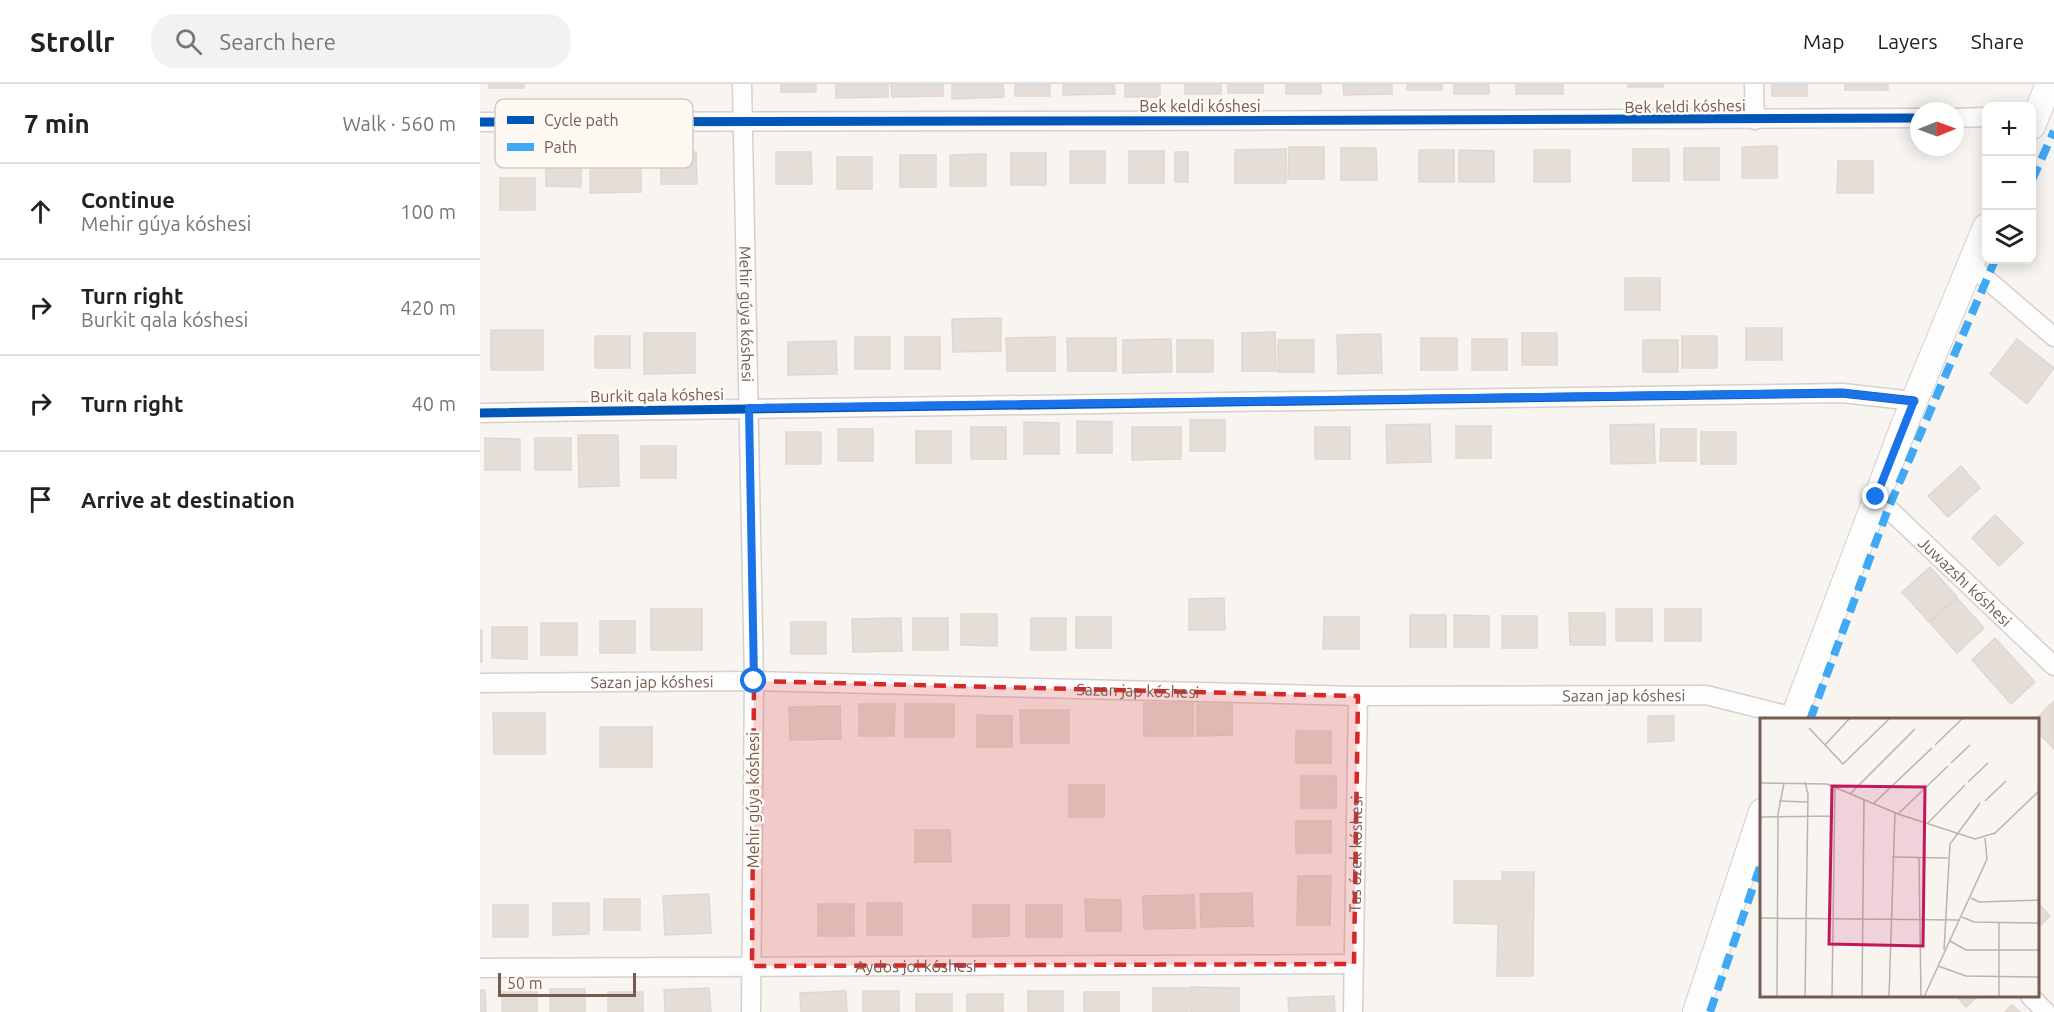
<!DOCTYPE html>
<meta charset="utf-8">
<style>
:root{--surface:#fff;--page:#f2f2f2;--text:#222;--muted:#767676;--line:#e0e0e0}
body{margin:0;font-family:Ubuntu,sans-serif;background:var(--page);color:var(--text)}
.controls{position:absolute;right:18px;top:18px;display:grid;overflow:hidden;border-radius:12px;box-shadow:0 3px 15px #0003}
.controls button{width:54px;height:54px;display:grid;place-items:center;padding:0;border:0;border-bottom:2px solid var(--line);background:var(--surface);color:var(--text);font:30px sans-serif}
.compass{position:absolute;left:1430px;top:18px;width:54px;height:54px;border-radius:50%;background:var(--surface);box-shadow:0 3px 15px #0003;rotate:89deg}
.scale{position:absolute;left:18px;bottom:15px;width:138px;box-sizing:border-box;padding-left:6px;border:3px solid #755b50;border-top:0;font-size:16px;line-height:21px;white-space:nowrap;color:#755b50;-webkit-text-stroke:4px #fef9f3;paint-order:stroke}
.stop{position:absolute;width:18px;height:18px;margin:-14px;border:4px solid #1a73e8;border-radius:50%;background:#fff}
.stop.end{background:#1a73e8;border-color:#fff;box-shadow:0 2px 6px #0008}
.list{margin:0;padding:0;list-style:none}
h2{display:flex;justify-content:space-between;align-items:center;height:78px;margin:0;padding:0 24px;font-size:26px}
h2 small{font-size:20px;font-weight:400;color:var(--muted)}
.list li{display:grid;grid-template-columns:39px 1fr auto;gap:18px;align-items:center;box-sizing:border-box;height:96px;padding:0 24px;border-top:2px solid var(--line)}
.list b{display:block;font-size:22px;white-space:nowrap}
.list p{margin:0;font-size:20px;white-space:nowrap;color:var(--muted)}
.list em{font-size:20px;font-style:normal;color:var(--muted)}
.icon{flex:none;width:33px;height:33px;fill:none;stroke:currentColor;stroke-width:2;stroke-linecap:round;stroke-linejoin:round}
.map{position:relative;flex:none;width:1574px;height:928px;overflow:hidden}
header{display:flex;align-items:center;gap:36px;box-sizing:border-box;height:84px;padding:0 30px;background:var(--surface);border-bottom:2px solid var(--line)}
header strong{font-size:28px}
nav{display:flex;gap:33px;margin-inline-start:auto;font-size:21px}
.search{width:420px;height:54px;background:var(--page);display:flex;align-items:center;gap:15px;box-sizing:border-box;padding:0 21px;border-radius:24px;color:var(--muted);font-size:22px}
main{display:flex}
aside{flex:1;background:var(--surface)}
.map>svg:first-child{display:block}
.building{fill:#e5ddd7;stroke:#e1d7d2;stroke-width:1.5}
.lines{fill:none;stroke-linecap:round;stroke-linejoin:round}
.street-casing{stroke:#d5d0cb;stroke-width:21}
.secondary-casing{stroke:#d6d0ca;stroke-width:28}
.street{stroke:#fefdfd;stroke-width:18}
.secondary{stroke:#fefdfd;stroke-width:26}
.quiet{stroke:#3fa9f5;stroke-width:8;stroke-dasharray:15 8;stroke-linecap:butt}
.cycleway-casing{stroke:#fef9f3;stroke-width:13}
.cycleway{stroke:#0057b8;stroke-width:9}
.route{stroke:#1a73e8;stroke-width:8}
.marked{fill:#d62828;fill-opacity:0.2;stroke:#d62828;stroke-width:4.5;stroke-dasharray:12 8;stroke-linejoin:round}
.labels{text-anchor:middle;dominant-baseline:central;stroke-width:5;stroke-linejoin:round;paint-order:stroke}
.street-label{font-size:16px;fill:#755b50;stroke:#fef9f3}
.inset-road{fill:none;stroke:#c0b2ab;stroke-width:1.5}
.view{fill:#c2185b;fill-opacity:0.15;stroke:#c2185b;stroke-width:3}
.inset-edge{fill:none;stroke:#755b50;stroke-width:3}
.key{fill:#fef9f3;stroke:#d5cac2;stroke-width:1.5}
.key-label{font-size:16px;fill:#755b50}
</style>
<header>
<strong>Strollr</strong>
<div class="search"><svg class="icon" aria-label="search" viewBox="0 0 24 24"><circle cx="10" cy="10" r="6"/><path d="M15 15l6 6"/></svg>Search here</div>
<nav><a>Map</a><a>Layers</a><a>Share</a></nav>
</header>
<main>
<aside>
<h2>7 min<small>Walk · 560 m</small></h2>
<ul class="list">
<li><svg class="icon" aria-label="ahead" viewBox="0 0 24 24"><path d="M12 20V5M6 11l6-6 6 6"/></svg><div><b>Continue</b><p>Mehir gúyа kóshesi</p></div><em>100 m</em></li>
<li><svg class="icon" aria-label="right" viewBox="0 0 24 24"><path d="M7 20v-9h11M14 6l5 5-5 5"/></svg><div><b>Turn right</b><p>Burkit qala kóshesi</p></div><em>420 m</em></li>
<li><svg class="icon" aria-label="right" viewBox="0 0 24 24"><path d="M7 20v-9h11M14 6l5 5-5 5"/></svg><div><b>Turn right</b></div><em>40 m</em></li>
<li><svg class="icon" aria-label="arrive" viewBox="0 0 24 24"><path d="M6 21V4h12l-3 4 3 4H6"/></svg><div><b>Arrive at destination</b></div></li>
</ul>
</aside>
<div class="map">
<svg width="1574" height="928" viewBox="0 0 1574 928">
<rect width="100%" height="100%" fill="#f8f4f0"/>
<!-- building -->
<g class="building">
<rect x="9" y="0" width="35" height="4"/>
<rect x="301" y="0" width="35" height="8"/>
<polygon points="356,0 408,0 408,13 356,14"/>
<polygon points="411,0 463,0 463,12 412,13"/>
<polygon points="472,0 523,0 524,13 472,15"/>
<rect x="535" y="0" width="35" height="12"/>
<polygon points="583,0 634,0 635,10 583,11"/>
<rect x="645" y="0" width="35" height="13"/>
<rect x="705" y="0" width="36" height="10"/>
<rect x="748" y="0" width="35" height="9"/>
<rect x="806" y="0" width="35" height="10"/>
<polygon points="863,0 912,0 912,10 864,11"/>
<rect x="927" y="0" width="35" height="6"/>
<rect x="974" y="0" width="35" height="10"/>
<rect x="1036" y="0" width="47" height="10"/>
<rect x="1148" y="0" width="35" height="3"/>
<rect x="1292" y="0" width="35" height="12"/>
<rect x="1365" y="0" width="43" height="6"/>
<polygon points="1297,62 1297,94 1262,94 1262,63"/>
<polygon points="809,63 844,63 844,95 808,95"/>
<polygon points="861,64 896,64 897,96 861,96"/>
<rect x="1204" y="64" width="35" height="32"/>
<polygon points="806,65 806,99 755,99 755,66"/>
<rect x="1153" y="65" width="36" height="32"/>
<rect x="939" y="66" width="35" height="32"/>
<polygon points="979,66 1014,67 1014,98 979,98"/>
<rect x="1054" y="66" width="36" height="32"/>
<rect x="590" y="67" width="35" height="32"/>
<rect x="649" y="67" width="35" height="32"/>
<polygon points="110,68 161,68 161,108 110,109"/>
<polygon points="181,68 216,68 217,100 181,100"/>
<polygon points="296,68 331,68 332,100 296,100"/>
<rect x="695" y="68" width="13" height="30"/>
<rect x="531" y="69" width="35" height="32"/>
<polygon points="506,70 506,102 470,102 470,71"/>
<polygon points="66,71 101,71 101,103 66,102"/>
<rect x="420" y="71" width="36" height="32"/>
<rect x="357" y="73" width="35" height="32"/>
<polygon points="1358,77 1393,77 1393,109 1357,109"/>
<rect x="20" y="94" width="35" height="32"/>
<rect x="1145" y="194" width="35" height="32"/>
<polygon points="521,234 521,267 473,268 472,235"/>
<rect x="1266" y="244" width="36" height="32"/>
<rect x="11" y="246" width="52" height="40"/>
<polygon points="795,248 796,287 762,287 762,249"/>
<polygon points="164,249 215,249 215,289 164,290"/>
<rect x="1042" y="249" width="35" height="32"/>
<polygon points="901,250 902,289 858,290 857,251"/>
<rect x="115" y="252" width="35" height="32"/>
<rect x="1202" y="252" width="35" height="32"/>
<rect x="375" y="253" width="35" height="32"/>
<rect x="425" y="253" width="35" height="32"/>
<polygon points="575,253 575,287 527,287 526,254"/>
<polygon points="587,254 636,254 636,287 588,287"/>
<rect x="941" y="254" width="36" height="32"/>
<polygon points="691,255 692,288 643,289 643,256"/>
<rect x="992" y="255" width="35" height="31"/>
<polygon points="1537,255 1574,284 1547,320 1510,290"/>
<rect x="697" y="256" width="36" height="32"/>
<rect x="798" y="256" width="36" height="32"/>
<rect x="1163" y="256" width="35" height="32"/>
<polygon points="356,257 357,290 308,291 308,258"/>
<rect x="710" y="336" width="35" height="31"/>
<polygon points="597,337 632,338 632,369 597,369"/>
<polygon points="544,338 579,339 579,370 544,370"/>
<polygon points="950,340 951,378 907,379 906,341"/>
<polygon points="1174,340 1175,379 1131,380 1130,341"/>
<rect x="976" y="342" width="35" height="32"/>
<rect x="491" y="343" width="35" height="32"/>
<polygon points="652,343 701,343 701,375 652,376"/>
<rect x="835" y="343" width="35" height="32"/>
<rect x="358" y="345" width="35" height="32"/>
<polygon points="1181,345 1216,345 1216,377 1180,377"/>
<rect x="436" y="347" width="35" height="32"/>
<rect x="306" y="348" width="35" height="32"/>
<rect x="1221" y="348" width="35" height="32"/>
<polygon points="98,351 138,351 139,402 99,403"/>
<polygon points="5,354 40,355 40,386 5,386"/>
<rect x="55" y="354" width="36" height="32"/>
<rect x="161" y="362" width="35" height="32"/>
<polygon points="1481,382 1500,404 1468,433 1448,412"/>
<polygon points="1515,431 1543,459 1519,482 1492,454"/>
<polygon points="1450,483 1477,513 1449,538 1422,508"/>
<polygon points="744,514 745,546 709,546 709,515"/>
<polygon points="1477,514 1504,544 1477,569 1450,539"/>
<rect x="171" y="525" width="51" height="41"/>
<rect x="1136" y="525" width="36" height="32"/>
<rect x="1185" y="525" width="36" height="32"/>
<polygon points="1089,529 1125,529 1125,561 1090,561"/>
<polygon points="481,530 517,530 517,562 481,561"/>
<rect x="930" y="531" width="36" height="32"/>
<polygon points="974,531 1009,532 1009,563 974,563"/>
<rect x="1022" y="532" width="35" height="32"/>
<rect x="596" y="533" width="35" height="31"/>
<polygon points="844,533 879,533 879,565 843,565"/>
<polygon points="421,534 422,567 373,568 372,535"/>
<rect x="433" y="534" width="35" height="32"/>
<rect x="551" y="534" width="35" height="32"/>
<rect x="120" y="537" width="35" height="32"/>
<rect x="311" y="538" width="35" height="32"/>
<rect x="61" y="539" width="36" height="32"/>
<polygon points="12,543 47,543 47,575 12,574"/>
<rect x="0" y="546" width="2" height="32"/>
<polygon points="1515,554 1555,598 1531,620 1492,576"/>
<polygon points="1574,617 1574,665 1558,648 1558,636 1555,636"/>
<rect x="664" y="619" width="49" height="33"/>
<polygon points="379,620 415,620 414,652 379,652"/>
<rect x="425" y="620" width="49" height="33"/>
<polygon points="717,620 752,620 752,651 717,652"/>
<polygon points="360,622 361,655 310,656 309,623"/>
<polygon points="540,626 589,626 589,659 541,659"/>
<polygon points="13,629 65,629 65,670 14,670"/>
<polygon points="497,631 532,632 532,663 497,663"/>
<polygon points="1168,632 1194,632 1194,657 1168,658"/>
<rect x="120" y="643" width="52" height="40"/>
<rect x="816" y="647" width="35" height="32"/>
<rect x="821" y="692" width="35" height="32"/>
<rect x="589" y="701" width="35" height="32"/>
<rect x="816" y="737" width="35" height="32"/>
<polygon points="435,746 470,746 471,778 435,778"/>
<polygon points="1022,788 1054,788 1053,892 1017,892 1018,840 974,839 974,797 1022,797"/>
<polygon points="818,792 851,792 850,841 817,841"/>
<polygon points="772,809 773,842 721,843 720,810"/>
<polygon points="229,810 231,849 185,851 183,812"/>
<polygon points="714,811 715,844 664,845 663,812"/>
<rect x="124" y="815" width="36" height="31"/>
<polygon points="605,815 641,816 641,847 606,847"/>
<polygon points="73,819 109,819 109,850 73,851"/>
<rect x="387" y="819" width="35" height="32"/>
<polygon points="1558,819 1570,832 1558,844"/>
<rect x="338" y="820" width="36" height="32"/>
<rect x="13" y="821" width="35" height="32"/>
<polygon points="493,821 529,821 529,852 493,853"/>
<rect x="546" y="821" width="36" height="32"/>
<polygon points="710,903 759,904 759,928 710,928"/>
<polygon points="229,904 231,928 185,928 184,906"/>
<rect x="673" y="904" width="35" height="24"/>
<rect x="70" y="905" width="35" height="23"/>
<polygon points="0,906 5,906 6,928 0,928"/>
<polygon points="366,907 367,928 321,928 320,909"/>
<rect x="383" y="907" width="36" height="21"/>
<rect x="548" y="907" width="35" height="21"/>
<rect x="22" y="908" width="35" height="20"/>
<rect x="128" y="908" width="35" height="20"/>
<rect x="604" y="908" width="35" height="20"/>
<rect x="436" y="910" width="36" height="18"/>
<rect x="487" y="910" width="36" height="18"/>
<polygon points="854,912 855,928 809,928 808,914"/>
<polygon points="1476,912 1498,912 1486,923"/>
<polygon points="1532,921 1540,928 1525,928"/>
</g>
<g class="lines">
<defs>
<g id="street">
<path id="s1" d="M262,0l12,597 -3,331"/>
<polyline points="1274,0 1275,36"/>
<polyline points="1475,34 1506,33"/>
<path d="M0,38c480,-3 959,1 1439,-4"/>
<polyline points="1490,181 1574,253"/>
<polyline points="0,329 1362,309 1434,317"/>
<path id="s2" d="M1396,413l178,169"/>
<path id="s3" d="M0,599l274,-2 604,15 348,-1 88,22"/>
<path id="s4" d="M0,884l874,-4"/>
<polyline points="1550,912 1566,928"/>
<path id="s5" d="M873,928l5,-316"/>
</g>
<g id="secondary">
<polyline points="1552,42 1569,0"/>
<polyline points="1313,636 1425,339 1506,143"/>
<polyline points="1216,928 1282,728"/>
</g>
</defs>
<!-- street casing -->
<use href="#street" class="street-casing"/>
<!-- secondary casing -->
<use href="#secondary" class="secondary-casing"/>
<!-- street -->
<use href="#street" class="street"/>
<!-- secondary -->
<use href="#secondary" class="secondary"/>
<!-- quiet -->
<g class="quiet">
<polyline points="1552,96 1574,47"/>
<polyline points="1330,636 1408,425 1515,176"/>
<polyline points="1230,928 1282,777"/>
</g>
<defs>
<g id="cycleway">
<path d="M0,38c480,-3 959,1 1439,-4"/>
<polyline points="0,329 1362,309 1434,317"/>
</g>
</defs>
<!-- cycleway casing -->
<use href="#cycleway" class="cycleway-casing"/>
<!-- cycleway -->
<use href="#cycleway" class="cycleway"/>
</g>
<g class="lines">
<!-- route -->
<polyline class="route" points="274,597 269,324 1362,309 1434,317 1396,413"/>
</g>
<!-- marked area -->
<path class="marked" d="M274,597l604,15 -4,268 -602,2z"/>
<g class="labels">
<!-- street labels -->
<g class="street-label">
<text x="720" y="22">Bek keldi kóshesi</text>
<text transform="translate(1205 22) rotate(-1)">Bek keldi kóshesi</text>
<text stroke="none"><textPath href="#s1" startOffset="230">Mehir gúyа kóshesi</textPath></text>
<text transform="translate(177 311) rotate(-1)">Burkit qala kóshesi</text>
<text stroke="none"><textPath href="#s2" startOffset="123">Juwazshı kóshesi</textPath></text>
<text stroke="none"><textPath href="#s3" startOffset="172">Sazan jap kóshesi</textPath></text>
<text stroke="none"><textPath href="#s3" startOffset="658">Sazan jap kóshesi</textPath></text>
<text stroke="none"><textPath href="#s3" startOffset="1144">Sazan jap kóshesi</textPath></text>
<text transform="translate(273 716) rotate(-90)">Mehir gúyа kóshesi</text>
<text stroke="none"><textPath href="#s5" startOffset="158">Tas ózek kóshesi</textPath></text>
<text stroke="none"><textPath href="#s4" startOffset="436">Aydos jol kóshesi</textPath></text>
</g>
</g>
<!-- overview -->
<g transform="translate(1280 634)">
<rect width="279" height="279" fill="#f8f4f0"/>
<path class="inset-road" d="M49,10l34,36 47,-46M65,27l25,-27M175,27l28,-27M191,45l19,-18M45,64l3,12 -3,203M208,64l20,-19M0,65l67,1 71,30 77,25 20,-6 44,-42M90,76l65,-65M19,83l29,1M225,83l21,-20M113,86l59,-56M138,96l50,-48M0,99l75,-1M167,106l38,-39M132,139l56,1M159,140l2,139M211,180l8,4 60,-2M202,199l12,5 65,1M0,200l200,2M239,205v74M190,223l16,9h73M184,232l6,-106 30,-41M178,248l28,10 73,1M17,279l1,-183 6,-31M72,279l3,-210M102,279l2,-197M129,279l6,-184M164,279l63,-138 -2,-21"/>
<path class="view" d="M72,68l93,1 -2,159 -94,-2z"/>
<rect width="279" height="279" class="inset-edge"/>
</g>
<!-- legend -->
<rect x="15" y="15" width="198" height="69" rx="9" class="key"/>
<rect x="27" y="32" width="27" height="8" fill="#0057b8"/>
<rect x="27" y="59" width="27" height="8" fill="#3fa9f5"/>
<g class="key-label">
<text x="64" y="42">Cycle path</text>
<text x="64" y="69">Path</text>
</g>
</svg>
<div class="controls">
<button>+</button>
<button>−</button>
<button><svg class="icon" aria-label="layers" viewBox="0 0 24 24"><path d="M12 4l9 5-9 5-9-5zM3 14l9 5 9-5"/></svg></button>
</div>
<svg class="compass" viewBox="-18 -18 36 36"><path d="M0-13l5 13h-10z" fill="#e53935"/><path d="M0 13l5-13h-10z" fill="#767676"/></svg>
<div class="scale">50 m</div>
<div class="stop" style="left:274px;top:597px"></div>
<div class="stop end" style="left:1396px;top:413px"></div>
</div>
</main>
